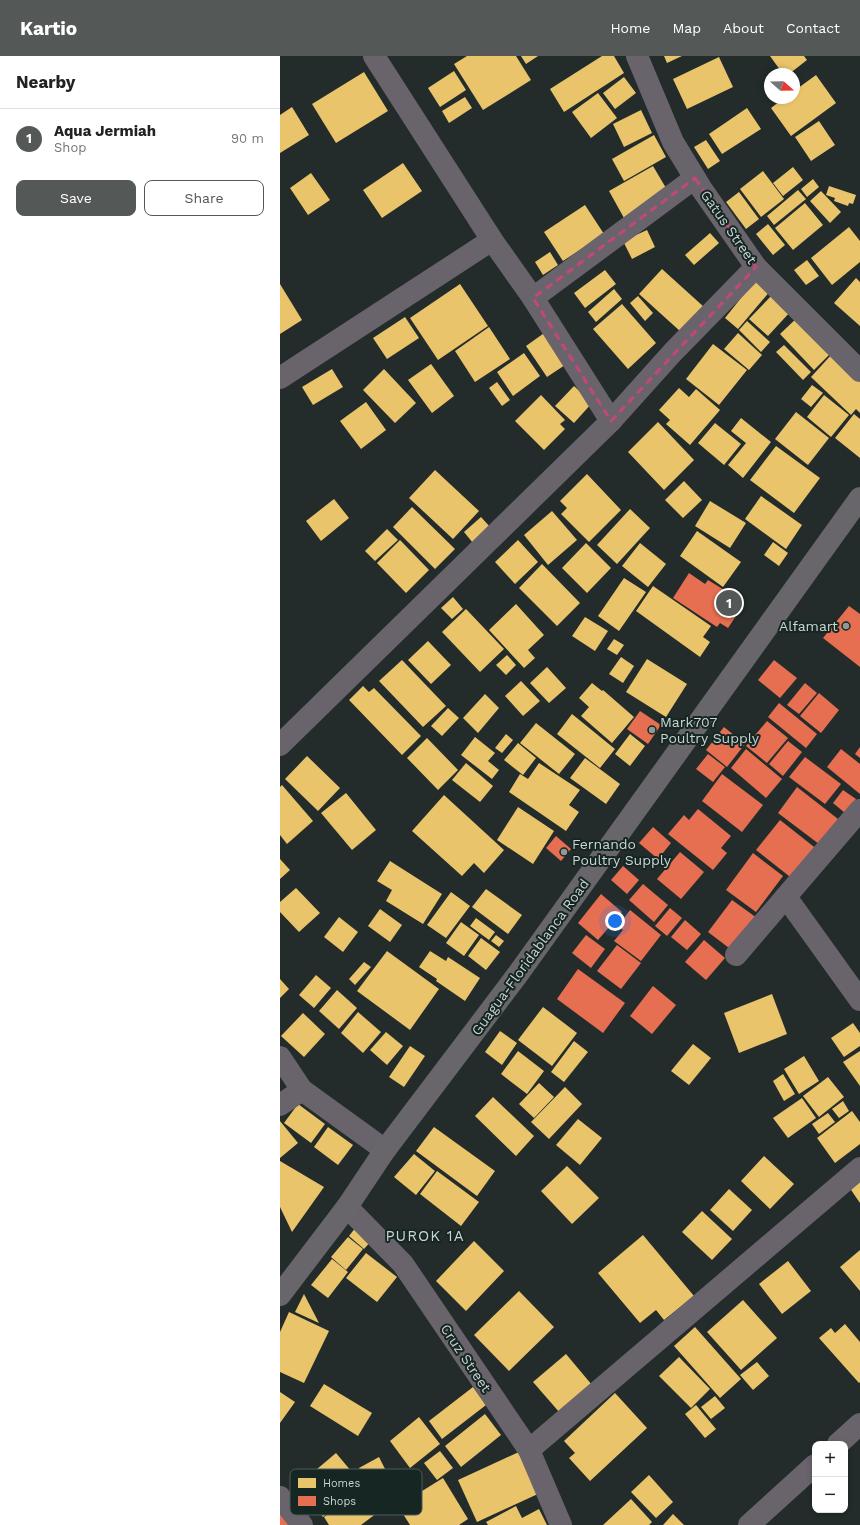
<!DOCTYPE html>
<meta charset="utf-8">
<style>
:root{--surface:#fff;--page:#f2f2f2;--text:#222;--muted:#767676;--line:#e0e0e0;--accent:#545857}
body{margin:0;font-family:"Work Sans",sans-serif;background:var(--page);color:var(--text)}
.controls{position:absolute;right:12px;bottom:12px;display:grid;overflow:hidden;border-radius:8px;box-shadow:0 2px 6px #0003}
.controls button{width:36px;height:36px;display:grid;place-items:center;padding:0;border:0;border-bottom:1px solid var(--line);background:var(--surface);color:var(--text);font:20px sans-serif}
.compass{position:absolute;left:484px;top:12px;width:36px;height:36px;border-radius:50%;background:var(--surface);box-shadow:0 2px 6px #0003;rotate:110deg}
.you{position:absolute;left:335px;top:865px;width:14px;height:14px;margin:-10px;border:3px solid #fff;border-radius:50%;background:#1a73e8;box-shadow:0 0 0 6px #1a73e833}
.badge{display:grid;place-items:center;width:26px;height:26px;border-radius:50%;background:var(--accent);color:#fff;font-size:13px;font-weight:700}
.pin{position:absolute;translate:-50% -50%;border:2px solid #fff;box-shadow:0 1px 4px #0006}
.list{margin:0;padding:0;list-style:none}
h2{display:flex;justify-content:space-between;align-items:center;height:52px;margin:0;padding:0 16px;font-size:17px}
h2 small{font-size:13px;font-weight:400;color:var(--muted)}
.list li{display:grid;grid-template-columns:26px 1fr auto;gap:12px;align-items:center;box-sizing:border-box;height:60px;padding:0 16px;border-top:1px solid var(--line)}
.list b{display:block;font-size:15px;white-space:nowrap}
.list p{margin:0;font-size:13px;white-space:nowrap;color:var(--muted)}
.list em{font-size:13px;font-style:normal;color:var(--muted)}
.actions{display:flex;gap:8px;padding:12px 16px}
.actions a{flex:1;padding:9px 0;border:1px solid var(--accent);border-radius:8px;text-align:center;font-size:14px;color:var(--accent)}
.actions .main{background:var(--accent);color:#fff}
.map{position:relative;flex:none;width:580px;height:1469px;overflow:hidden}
header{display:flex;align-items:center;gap:24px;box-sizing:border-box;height:56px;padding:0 20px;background:var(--accent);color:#fff}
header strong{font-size:19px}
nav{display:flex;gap:22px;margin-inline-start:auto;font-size:14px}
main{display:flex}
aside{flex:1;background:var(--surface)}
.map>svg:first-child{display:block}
.homes{fill:#e9c46a}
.shops{fill:#e76f51}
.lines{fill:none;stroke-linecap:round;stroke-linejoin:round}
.minor{stroke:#69646b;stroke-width:22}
.major{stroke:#68666b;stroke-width:22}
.marked{fill:none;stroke:#c44779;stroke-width:3;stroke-dasharray:8 5;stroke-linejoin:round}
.poi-dot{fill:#909997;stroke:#162623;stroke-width:1.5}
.labels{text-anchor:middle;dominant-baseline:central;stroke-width:4;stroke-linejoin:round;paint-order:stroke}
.street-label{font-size:14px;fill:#cad4d2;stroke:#162623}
.poi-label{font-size:14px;fill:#cad4d2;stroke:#162623;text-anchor:start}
.neighbourhood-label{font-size:15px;letter-spacing:1px;fill:#cad4d2;stroke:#162623}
.key{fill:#162623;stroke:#4c5a58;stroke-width:1}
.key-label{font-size:11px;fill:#cad4d2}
</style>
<header>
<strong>Kartio</strong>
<nav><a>Home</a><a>Map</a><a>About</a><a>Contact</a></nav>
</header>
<main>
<aside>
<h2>Nearby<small></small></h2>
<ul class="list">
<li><span class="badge">1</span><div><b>Aqua Jermiah</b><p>Shop</p></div><em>90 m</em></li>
</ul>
<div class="actions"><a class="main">Save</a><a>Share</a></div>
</aside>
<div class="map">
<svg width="580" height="1469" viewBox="0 0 580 1469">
<rect width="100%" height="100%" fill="#232c2a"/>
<!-- homes -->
<g class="homes">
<polygon points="187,0 236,0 251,24 203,54 174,8"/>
<polygon points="241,0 258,0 246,8"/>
<polygon points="322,0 334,0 344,17 284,56 270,33"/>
<polygon points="384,0 402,0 387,7"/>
<polygon points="490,0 524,0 527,4 509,18 503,18"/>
<polygon points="439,1 453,31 407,53 393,23"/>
<polygon points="174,15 186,34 160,51 148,32"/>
<polygon points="84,16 108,55 56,87 32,48"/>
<polygon points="536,19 556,47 511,80 491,52 504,42 514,42 514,35"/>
<polygon points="344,21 356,37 335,53 323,37"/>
<polygon points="318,37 337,62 311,82 292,56"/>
<polygon points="185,41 192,52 169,67 162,55"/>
<polygon points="12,51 29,79 0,97 0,59"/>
<polygon points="467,52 481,73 442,98 429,78"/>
<polygon points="361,54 372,77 344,91 333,68"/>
<polygon points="539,65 555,89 531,105 515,81"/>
<polygon points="374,79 386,101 344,125 332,103"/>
<polygon points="426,84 440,105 428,113 414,91"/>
<polygon points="123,107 142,135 102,162 83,134"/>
<polygon points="373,110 386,132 344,162 329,135"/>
<polygon points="513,111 523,124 503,140 493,127"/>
<polygon points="483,115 504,143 481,161 460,133"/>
<polygon points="31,117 50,144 28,159 10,132"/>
<polygon points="533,123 539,131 527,141 521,133"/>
<polygon points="549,130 576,139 573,148 569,147 568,150 554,145 555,142 546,139"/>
<polygon points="518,134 526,143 494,169 487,160"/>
<polygon points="541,135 561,156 550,167 530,145"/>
<polygon points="459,136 479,163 466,173 446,146"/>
<polygon points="525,147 543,169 513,194 495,172"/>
<polygon points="305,149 324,178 283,205 264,176"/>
<polygon points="488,168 505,189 493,199 476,178"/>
<polygon points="569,171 580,185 580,206 552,229 531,202"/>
<polygon points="367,174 375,191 352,203 343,185"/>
<polygon points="430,177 439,187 414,209 405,199"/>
<polygon points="270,196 278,209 263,219 255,206"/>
<polygon points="527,204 539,220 526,229 514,214"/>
<polygon points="382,213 424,251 401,276 359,238"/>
<polygon points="325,214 336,228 305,252 294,237"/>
<polygon points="477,222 491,234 458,273 445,262"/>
<polygon points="576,222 580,226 580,270 554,247"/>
<polygon points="0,228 22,264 0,278"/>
<polygon points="180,228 208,270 158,304 130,262"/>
<polygon points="334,233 342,243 316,266 308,256"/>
<polygon points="493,238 511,255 488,280 469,263"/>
<polygon points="358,240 373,257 365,265 350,247"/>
<polygon points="342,248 376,287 348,313 313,273"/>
<polygon points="520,259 554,294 534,314 500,278"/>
<polygon points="125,261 139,282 107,303 93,282"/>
<polygon points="467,265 490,286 481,296 459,274"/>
<polygon points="209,271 230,303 195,326 175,295"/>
<polygon points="267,275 288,307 267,321 246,290"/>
<polygon points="458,277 482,299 469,314 444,293"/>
<polygon points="433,288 467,314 439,349 406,323"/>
<polygon points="504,289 531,316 523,324 496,296"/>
<polygon points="244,297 260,320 233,340 217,316"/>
<polygon points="552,298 580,325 580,357 576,353 571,359 531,321"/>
<polygon points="151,308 174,340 152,357 128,324"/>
<polygon points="52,313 63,331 33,349 22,331"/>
<polygon points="104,313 136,347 115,367 83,334"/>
<polygon points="217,326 230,344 222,350 209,332"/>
<polygon points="532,329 543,337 531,351 521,343"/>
<polygon points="294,330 312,347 294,367 275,350"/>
<polygon points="399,332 409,341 416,333 440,354 410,389 386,368 390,364 379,354"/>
<polygon points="261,339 285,364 280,368 285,373 264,394 235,365"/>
<polygon points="544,339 569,359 551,381 527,361"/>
<polygon points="86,346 106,374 81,393 60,365"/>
<polygon points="516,356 549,382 528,409 495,383"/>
<polygon points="574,358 580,363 580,402 555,382"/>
<polygon points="461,362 491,386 463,422 448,409 466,387 451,375"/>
<polygon points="378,366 414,404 384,434 348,396"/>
<polygon points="435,367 461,388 444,409 418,387"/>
<polygon points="496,390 540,422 514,457 470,424"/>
<polygon points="155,414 199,455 173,483 129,442"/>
<polygon points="307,418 341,454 309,486 281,458 287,452 280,445"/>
<polygon points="404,425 422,444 403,462 385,444"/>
<polygon points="481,440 522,469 506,493 465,463"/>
<polygon points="54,443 69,462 41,485 26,465"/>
<polygon points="430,445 466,467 450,492 415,470"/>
<polygon points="132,451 175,493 155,513 113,471"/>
<polygon points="350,453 370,472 337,508 317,489"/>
<polygon points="272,455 297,484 268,509 244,479"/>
<polygon points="201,461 211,472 193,487 184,476"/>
<polygon points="107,473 118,484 95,505 85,495"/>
<polygon points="417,475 461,506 443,531 400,500"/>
<polygon points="120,484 149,514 126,537 97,507"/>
<polygon points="238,484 258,506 235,528 215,506"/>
<polygon points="493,486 508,497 499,510 484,499"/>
<polygon points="306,487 331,512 307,537 282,512"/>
<polygon points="360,487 386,508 368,531 342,510"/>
<polygon points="262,508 300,547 277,570 239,532"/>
<polygon points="344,522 366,536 339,575 318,560"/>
<polygon points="373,530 431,570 423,581 430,586 420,601 356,555"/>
<polygon points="173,541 183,553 172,563 161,552"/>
<polygon points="236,548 264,579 248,594 255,602 244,612 209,574"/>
<polygon points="186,553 224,593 200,616 162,576"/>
<polygon points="305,561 328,575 315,595 292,580"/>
<polygon points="334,583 344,589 337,599 327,593"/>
<polygon points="148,585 171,609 151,628 128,604"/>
<polygon points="227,599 236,609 226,619 216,609"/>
<polygon points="341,601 354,610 343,627 329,618"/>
<polygon points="367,603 407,628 386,661 346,636"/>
<polygon points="122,604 166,650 143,671 99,625"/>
<polygon points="267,611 286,632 269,647 250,627"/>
<polygon points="241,625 260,645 243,660 225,640"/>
<polygon points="312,627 322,635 323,634 354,661 332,687 301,660 309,651 299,642"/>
<polygon points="83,630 89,636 94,632 141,680 122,699 69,644"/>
<polygon points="205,638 219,652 198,677 183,662"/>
<polygon points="168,652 179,662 162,680 151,670"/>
<polygon points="292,658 335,693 320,712 277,678"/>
<polygon points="256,667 295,698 279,718 240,687"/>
<polygon points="226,678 233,684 222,697 215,692"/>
<polygon points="350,678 365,690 350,710 335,698"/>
<polygon points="195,681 215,697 208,705 219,714 212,723 181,699"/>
<polygon points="147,682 178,714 158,734 127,702"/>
<polygon points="238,687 256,702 243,719 224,704"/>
<polygon points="27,700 60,732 38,755 5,723"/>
<polygon points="305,702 340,728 326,748 290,722"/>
<polygon points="186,707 213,730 200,746 172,724"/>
<polygon points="259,707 300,734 289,749 299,756 286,775 229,736 240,718 248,723"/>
<polygon points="2,729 33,765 7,788 0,779 0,731"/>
<polygon points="66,737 96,774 72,794 41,757"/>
<polygon points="164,739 224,794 204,817 194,807 182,820 132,775"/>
<polygon points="238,751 274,775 253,808 217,784"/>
<polygon points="0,803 10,814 0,823"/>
<polygon points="110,805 162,838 143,868 106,845 112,834 97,825"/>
<polygon points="16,832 40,857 19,876 0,856 0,846"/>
<polygon points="206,833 242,859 228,878 192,851"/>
<polygon points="171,836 190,850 166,882 147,869"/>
<polygon points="100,853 122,869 110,886 88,870"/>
<polygon points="59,861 78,876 63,896 44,881"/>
<polygon points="196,862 215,876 209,884 190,870"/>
<polygon points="181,866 199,879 184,900 166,887"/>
<polygon points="216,879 224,885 219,891 211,885"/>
<polygon points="201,882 220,896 206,914 188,900"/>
<polygon points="107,895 159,933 130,974 77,935"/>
<polygon points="150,895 166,905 168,901 200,922 185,945 156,925 157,923 139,911"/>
<polygon points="84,906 91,911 75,929 69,923"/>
<polygon points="36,919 51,932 34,952 19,939"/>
<polygon points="0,923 9,933 0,942"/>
<polygon points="57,934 77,952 59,973 39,955"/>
<polygon points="492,938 507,978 459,997 444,957"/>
<polygon points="263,951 297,977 272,1010 238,984"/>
<polygon points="78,956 101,976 83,997 61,977"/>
<polygon points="23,957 45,978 24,1001 1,980"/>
<polygon points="573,967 580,977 580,990 564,1001 551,982"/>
<polygon points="220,975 237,987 222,1009 205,996"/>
<polygon points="106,976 123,990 107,1009 90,994"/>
<polygon points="294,985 308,996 284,1026 271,1016"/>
<polygon points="413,988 431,1002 409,1029 391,1015"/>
<polygon points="130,990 145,1000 124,1031 109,1021"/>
<polygon points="238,995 264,1015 247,1038 221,1018"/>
<polygon points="580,995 580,1030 563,1006"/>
<polygon points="524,1000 539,1025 519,1038 504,1013"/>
<polygon points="503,1018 515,1038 504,1045 493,1025"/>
<polygon points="548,1021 564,1041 539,1061 523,1040"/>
<polygon points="259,1027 274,1041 254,1062 239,1048"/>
<polygon points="285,1031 302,1048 269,1083 251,1066"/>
<polygon points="213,1041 254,1080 236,1100 195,1060"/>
<polygon points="522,1042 536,1062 508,1082 493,1062"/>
<polygon points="563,1045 569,1055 559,1062 552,1053"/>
<polygon points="18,1048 45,1068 31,1087 4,1067"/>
<polygon points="572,1055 580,1066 580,1088 555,1107 537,1082"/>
<polygon points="548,1057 555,1066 539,1078 532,1068"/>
<polygon points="298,1063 322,1082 300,1109 276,1089"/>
<polygon points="0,1065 18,1087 0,1102"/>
<polygon points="48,1071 73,1089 58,1109 34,1091"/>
<polygon points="154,1071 215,1115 197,1140 136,1095"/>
<polygon points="134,1098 155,1115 136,1139 114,1121"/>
<polygon points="484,1100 514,1128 490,1153 461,1125"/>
<polygon points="0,1105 44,1131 12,1176 0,1151"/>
<polygon points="287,1110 319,1142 292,1168 261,1135"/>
<polygon points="157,1115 199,1146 181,1170 140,1138"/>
<polygon points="580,1119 580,1147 567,1128"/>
<polygon points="449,1133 472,1154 453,1175 430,1154"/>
<polygon points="422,1155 452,1183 432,1204 402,1176"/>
<polygon points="76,1171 92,1184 84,1193 69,1180"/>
<polygon points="363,1179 414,1240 384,1264 376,1254 360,1267 318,1217"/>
<polygon points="68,1181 83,1193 66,1214 51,1201"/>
<polygon points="194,1185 224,1215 186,1255 156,1225"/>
<polygon points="580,1194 580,1235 560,1211"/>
<polygon points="86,1197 117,1221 97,1246 66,1222"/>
<polygon points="52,1203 68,1216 48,1242 31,1229"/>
<polygon points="508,1205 531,1235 502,1258 479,1228"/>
<polygon points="239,1235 274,1271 229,1315 194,1279"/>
<polygon points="24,1238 39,1267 15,1256"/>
<polygon points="463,1244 497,1282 461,1314 427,1276"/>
<polygon points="9,1256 49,1275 24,1327 0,1316 0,1276"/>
<polygon points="565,1268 580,1286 580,1326 579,1327 539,1282 551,1272 555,1277"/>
<polygon points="415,1271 461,1323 440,1342 394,1290"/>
<polygon points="286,1298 312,1329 280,1357 253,1326"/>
<polygon points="399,1301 430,1333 411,1352 379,1320"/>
<polygon points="477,1306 489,1320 473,1334 460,1319"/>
<polygon points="44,1328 92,1357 78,1380 30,1350"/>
<polygon points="193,1331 206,1349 162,1383 149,1365"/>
<polygon points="0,1336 15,1346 0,1367"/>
<polygon points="335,1337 367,1372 310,1425 289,1402 295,1397 284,1385"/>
<polygon points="435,1340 445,1352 431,1363 421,1351"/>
<polygon points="416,1349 436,1373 425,1382 405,1358"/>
<polygon points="205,1358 221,1379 181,1411 165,1390"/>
<polygon points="139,1361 160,1388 130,1412 110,1385"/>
<polygon points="160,1395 173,1412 157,1424 144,1407"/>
<polygon points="241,1395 260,1437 197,1466 178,1424"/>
<polygon points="56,1397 82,1428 43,1461 17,1430"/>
<polygon points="99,1401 115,1433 95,1443 79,1412"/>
<polygon points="369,1419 393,1446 376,1462 351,1436"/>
<polygon points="163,1422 188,1463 179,1469 130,1469 118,1450"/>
<polygon points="81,1434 97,1457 81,1469 49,1469 44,1461"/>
<polygon points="351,1443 372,1466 369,1469 323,1469"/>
<polygon points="236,1450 242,1462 259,1453 267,1469 208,1469 206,1466"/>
<polygon points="393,1458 404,1469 383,1469"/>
</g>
<!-- shops -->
<g class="shops">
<polygon points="409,517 425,528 428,524 457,542 452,549 460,554 448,572 440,567 437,571 393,542"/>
<polygon points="569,550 580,558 580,611 543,582"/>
<polygon points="494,604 517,622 500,642 478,624"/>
<polygon points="525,627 537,637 519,658 507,649"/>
<polygon points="539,637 559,654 541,677 520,660"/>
<polygon points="499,647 537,678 526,692 488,661"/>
<polygon points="360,655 381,669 368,688 347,673"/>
<polygon points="487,665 508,682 487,707 466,690"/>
<polygon points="444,671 465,688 447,711 426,694"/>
<polygon points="508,685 522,696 503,720 489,708"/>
<polygon points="580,691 580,702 575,698"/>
<polygon points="466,693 502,723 486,742 451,712"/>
<polygon points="561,693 580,708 580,738 547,711"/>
<polygon points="428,698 445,711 433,726 416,713"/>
<polygon points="525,701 561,728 545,748 509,721"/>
<polygon points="442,718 483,749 462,776 422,745"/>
<polygon points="517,731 558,763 539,788 498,757"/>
<polygon points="563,734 576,743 565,757 553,747"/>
<polygon points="418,753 451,780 441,792 447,797 433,814 388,778 404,759 409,764"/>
<polygon points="500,764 538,794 514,824 476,794"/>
<polygon points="373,771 391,787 378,803 359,787"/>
<polygon points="276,780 291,793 281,805 266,792"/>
<polygon points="400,796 424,816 401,843 377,823"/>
<polygon points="473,797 503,820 476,856 446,834"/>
<polygon points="343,810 359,824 347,838 331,824"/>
<polygon points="363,828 388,849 374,866 349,844"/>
<polygon points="321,838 342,856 318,884 298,867"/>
<polygon points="452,844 477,862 453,895 428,876"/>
<polygon points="390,852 402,862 387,880 375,870"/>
<polygon points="350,854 381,879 361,905 334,885 343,874 338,870"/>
<polygon points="405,864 421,878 407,894 391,881"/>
<polygon points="306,879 325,893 311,912 292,897"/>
<polygon points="424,884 445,902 426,924 405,906"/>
<polygon points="337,889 361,907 341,933 317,915"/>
<polygon points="298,913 345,947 323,977 277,943"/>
<polygon points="373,930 396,949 372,978 350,960"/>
<polygon points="0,1455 17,1469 0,1469"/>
</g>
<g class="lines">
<!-- minor -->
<g class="minor">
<polyline points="94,0 212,184 253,242 331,365"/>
<polyline points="357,0 393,86 421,132 476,211 580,315"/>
<polyline points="253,242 415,122"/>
<polyline points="0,322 212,184"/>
<polyline points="0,689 331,365 393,296 476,211"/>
<polyline points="506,841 580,944"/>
<polyline points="456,899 580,754"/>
<polyline points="0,1001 22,1034 105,1094"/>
<polyline points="0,1049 22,1034"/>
<polyline points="67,1151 123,1208 249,1394 281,1469"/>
<polyline points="558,1388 580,1368"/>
<polyline points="249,1394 580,1112"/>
<polyline points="0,1441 22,1469"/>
<polyline points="469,1469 535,1409"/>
</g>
<!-- major -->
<polyline class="major" points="0,1239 67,1151 105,1094 238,918 580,442"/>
</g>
<!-- marked area -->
<path class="marked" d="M415,122l61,89 -145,154 -78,-123z"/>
<!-- markers -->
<g class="poi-dot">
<circle cx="566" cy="570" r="4"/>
<circle cx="372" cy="674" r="4"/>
<circle cx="284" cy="796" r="4"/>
</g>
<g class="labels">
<!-- street labels -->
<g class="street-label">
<text transform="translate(449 171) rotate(55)">Gatus Street</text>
<text transform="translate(250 901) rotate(-54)">Guagua-Floridablanca Road</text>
<text transform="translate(186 1302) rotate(56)">Cruz Street</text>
</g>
<!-- poi labels -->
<g class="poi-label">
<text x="558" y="570" text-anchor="end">Alfamart</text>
<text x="380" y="666">Mark707<tspan x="380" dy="16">Poultry Supply</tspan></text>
<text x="292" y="788">Fernando<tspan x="292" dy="16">Poultry Supply</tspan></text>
</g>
<!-- neighbourhood labels -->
<g class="neighbourhood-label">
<text x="145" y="1180">PUROK 1A</text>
</g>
</g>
<!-- legend -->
<rect x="10" y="1413" width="132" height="46" rx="6" class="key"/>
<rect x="18" y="1422" width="18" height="10" fill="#e9c46a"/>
<rect x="18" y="1440" width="18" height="10" fill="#e76f51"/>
<g class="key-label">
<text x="43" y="1431">Homes</text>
<text x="43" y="1449">Shops</text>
</g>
</svg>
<div class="controls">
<button>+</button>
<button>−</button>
</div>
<svg class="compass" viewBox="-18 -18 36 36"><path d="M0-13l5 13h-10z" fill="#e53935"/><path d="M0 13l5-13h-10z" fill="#767676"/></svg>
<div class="you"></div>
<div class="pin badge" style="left:449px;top:547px">1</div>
</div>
</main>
